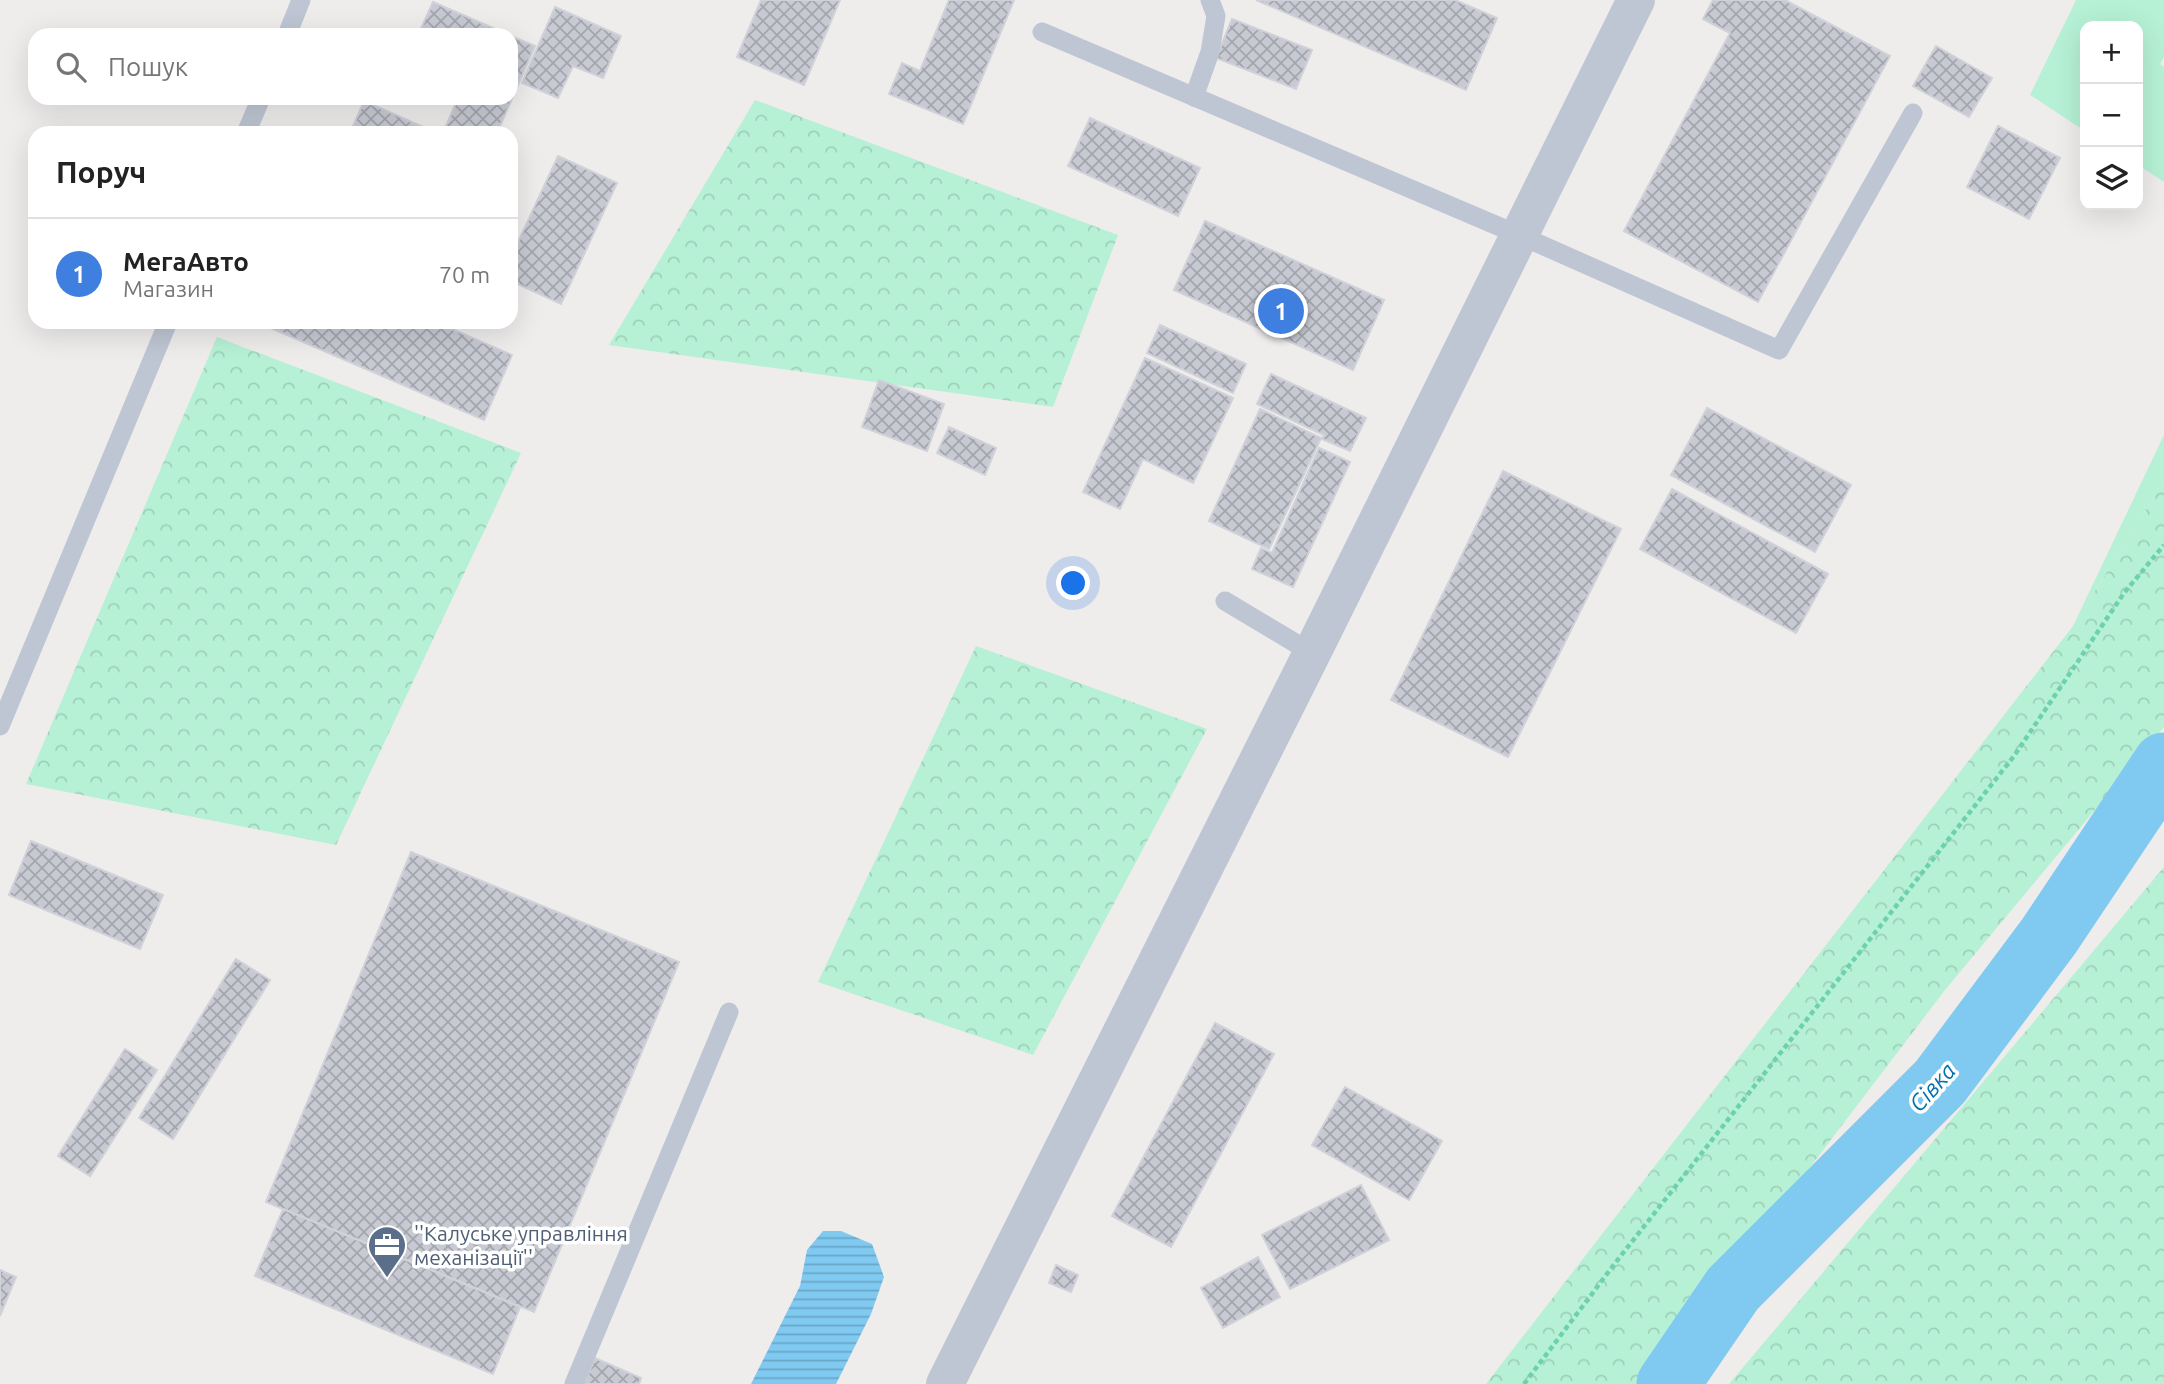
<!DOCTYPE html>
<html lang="uk">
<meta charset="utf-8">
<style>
:root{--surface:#fff;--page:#f6f6f6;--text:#222;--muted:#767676;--line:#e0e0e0;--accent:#0d4ee9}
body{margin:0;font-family:Ubuntu,sans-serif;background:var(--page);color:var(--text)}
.controls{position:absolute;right:21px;top:21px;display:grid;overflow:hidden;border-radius:14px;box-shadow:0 7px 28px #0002}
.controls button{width:63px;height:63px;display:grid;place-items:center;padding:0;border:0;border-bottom:2px solid var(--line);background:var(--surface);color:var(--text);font:35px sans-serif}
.you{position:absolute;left:1074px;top:584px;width:24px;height:24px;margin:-18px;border:5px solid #fff;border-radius:50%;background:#1a73e8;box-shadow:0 0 0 10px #1a73e833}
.badge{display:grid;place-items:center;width:46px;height:46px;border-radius:50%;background:var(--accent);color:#fff;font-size:23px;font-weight:700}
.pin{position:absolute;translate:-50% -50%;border:4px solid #fff;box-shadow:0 2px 7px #0006}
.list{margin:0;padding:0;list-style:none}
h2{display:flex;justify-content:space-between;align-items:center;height:91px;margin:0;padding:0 28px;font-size:30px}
h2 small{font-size:23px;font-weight:400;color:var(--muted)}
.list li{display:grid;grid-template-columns:46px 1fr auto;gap:21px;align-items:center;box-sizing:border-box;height:112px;padding:0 28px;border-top:2px solid var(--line)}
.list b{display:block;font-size:26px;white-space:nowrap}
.list p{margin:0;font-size:23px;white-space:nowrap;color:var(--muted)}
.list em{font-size:23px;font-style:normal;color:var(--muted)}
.icon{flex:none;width:38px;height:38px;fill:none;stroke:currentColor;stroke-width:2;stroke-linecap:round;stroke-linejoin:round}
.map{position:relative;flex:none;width:2164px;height:1384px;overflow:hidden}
.search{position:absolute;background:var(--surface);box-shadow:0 7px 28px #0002;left:28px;top:28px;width:490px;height:77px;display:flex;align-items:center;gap:18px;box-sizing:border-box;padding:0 24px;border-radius:21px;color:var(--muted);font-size:26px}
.panel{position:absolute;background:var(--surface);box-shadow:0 7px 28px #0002;left:28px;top:126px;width:490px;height:203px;border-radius:21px}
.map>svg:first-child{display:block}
.grass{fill:#b6f1d5}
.forest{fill:url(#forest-crowns)}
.water{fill:url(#water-rules)}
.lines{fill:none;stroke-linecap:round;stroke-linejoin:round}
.river{stroke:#80caf1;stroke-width:63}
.building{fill:url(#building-cross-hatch);stroke:#d0d1d9;stroke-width:2}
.path{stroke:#6cd1ae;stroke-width:4.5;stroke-dasharray:5 3.5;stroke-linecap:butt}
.lane{stroke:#bec6d3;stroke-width:19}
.street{stroke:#bec6d3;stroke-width:38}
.labels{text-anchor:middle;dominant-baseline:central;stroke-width:7;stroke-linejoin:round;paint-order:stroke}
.service-label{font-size:21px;fill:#4e5e75;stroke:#fff;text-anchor:start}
.water-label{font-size:23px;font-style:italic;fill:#0372af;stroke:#fff}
</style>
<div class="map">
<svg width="2164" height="1384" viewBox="0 0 2164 1384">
<defs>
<pattern id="forest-crowns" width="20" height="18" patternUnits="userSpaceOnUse" patternTransform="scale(1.75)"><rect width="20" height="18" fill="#b6f1d5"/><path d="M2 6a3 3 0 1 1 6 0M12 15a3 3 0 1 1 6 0" fill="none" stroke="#9ed0b9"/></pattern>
<pattern id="water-rules" width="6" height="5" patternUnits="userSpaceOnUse" patternTransform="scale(1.75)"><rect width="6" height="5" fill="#80caf1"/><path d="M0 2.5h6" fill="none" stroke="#6aa6c6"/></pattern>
<pattern id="building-cross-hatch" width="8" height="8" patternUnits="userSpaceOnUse" patternTransform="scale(1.75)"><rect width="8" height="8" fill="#c8cad3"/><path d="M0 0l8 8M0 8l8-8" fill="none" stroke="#a4a6ae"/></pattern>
</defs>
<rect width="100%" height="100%" fill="#efecec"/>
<!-- grass -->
<g class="grass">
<polygon points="2076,0 2164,0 2164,57 2160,64 2164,67 2164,182 2138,165 2138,26 2085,26 2085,131 2030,95"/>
<polygon points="2164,435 2164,481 2073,626"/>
</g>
<!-- forest -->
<g class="forest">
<polygon points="755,100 1118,235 1053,407 609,345"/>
<polygon points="217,337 521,453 336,845 26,784"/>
<polygon points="2164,481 2164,727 1945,990 1645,1384 1486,1384 2073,626"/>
<polygon points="976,646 1207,729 1033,1055 818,982"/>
<polygon points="2164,867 2164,1384 1729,1384"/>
</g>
<!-- water -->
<polygon class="water" points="823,1231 841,1231 872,1244 884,1277 871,1314 836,1384 751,1384 800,1286 807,1250"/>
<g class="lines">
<!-- river -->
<polyline class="river" points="1668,1384 1733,1289 1940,1082 2049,936 2164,764"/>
</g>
<!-- building -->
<g class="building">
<polygon points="761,0 840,0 804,85 737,57"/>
<polygon points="949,0 1014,0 963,124 889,94 902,63 920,71"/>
<polygon points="1256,0 1455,0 1497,18 1466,90"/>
<polygon points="1713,0 1785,0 1890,56 1758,302 1624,231 1730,33 1703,19"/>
<polygon points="433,2 509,35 418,35"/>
<polygon points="555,7 621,36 603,78 573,66 558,98 522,83"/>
<polygon points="1232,19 1312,50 1296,89 1216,58"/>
<polygon points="511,36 535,46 497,133 443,133 458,98 511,98"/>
<polygon points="1936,46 1992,78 1969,117 1913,86"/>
<polygon points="364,101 437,133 350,133"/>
<polygon points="1090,118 1200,168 1178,216 1068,166"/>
<polygon points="1998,126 2060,158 2029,219 1967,187"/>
<polygon points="558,156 617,183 561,304 511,281 511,257"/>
<polygon points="1205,221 1384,300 1353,370 1174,290"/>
<polygon points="257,322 436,322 512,355 484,420"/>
<polygon points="1160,325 1246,364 1233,393 1147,353"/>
<polygon points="1145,358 1233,398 1193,483 1143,459 1120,509 1083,492"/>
<polygon points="1271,374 1366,418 1350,451 1322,439 1324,435 1257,404"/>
<polygon points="879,380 944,404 927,451 862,427"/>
<polygon points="1707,408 1851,485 1815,552 1671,475"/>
<polygon points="1260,409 1321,438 1269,549 1209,521"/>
<polygon points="949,427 996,448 985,475 937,453"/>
<polygon points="1319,448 1350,462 1293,587 1252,569 1261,548 1272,553"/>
<polygon points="1503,471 1621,529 1508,757 1391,700"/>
<polygon points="1672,489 1828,574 1796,633 1640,549"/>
<polygon points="31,841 163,895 140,949 9,895"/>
<polygon points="411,852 679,962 534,1312 266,1202"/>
<polygon points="236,959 270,980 173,1139 139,1118"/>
<polygon points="1215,1023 1274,1054 1171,1247 1112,1216"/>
<polygon points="125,1049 157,1070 90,1176 58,1156"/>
<polygon points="1345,1087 1442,1141 1409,1200 1312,1145"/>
<polygon points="1361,1185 1389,1240 1290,1289 1262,1235"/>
<polygon points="283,1209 520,1307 493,1374 255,1276"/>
<polygon points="1258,1257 1280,1297 1223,1328 1201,1288"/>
<polygon points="1056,1265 1078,1275 1071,1292 1049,1283"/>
<polygon points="0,1270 16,1277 0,1316"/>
<polygon points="595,1358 641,1378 639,1384 584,1384"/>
</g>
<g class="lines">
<!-- path -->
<polyline class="path" points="1524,1384 1616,1262 2014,756 2124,593 2164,545"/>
<!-- lane -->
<g class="lane">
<polyline points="1042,32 1519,235 1779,350 1913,113"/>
<polyline points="287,35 301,0"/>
<polyline points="1194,97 1210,52 1216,16 1210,0"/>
<polyline points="246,133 261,98"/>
<polyline points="1225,601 1312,653"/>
<polyline points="0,726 168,322"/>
<polyline points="574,1384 729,1012"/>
</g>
<!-- street -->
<polyline class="street" points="945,1384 1312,653 1636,0"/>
</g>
<!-- icons -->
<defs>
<symbol id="office-pin" viewBox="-11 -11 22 30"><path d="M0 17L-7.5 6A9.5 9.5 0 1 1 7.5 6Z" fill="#5c6f8a" stroke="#fff"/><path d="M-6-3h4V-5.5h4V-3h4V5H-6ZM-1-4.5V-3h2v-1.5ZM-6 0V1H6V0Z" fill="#fff"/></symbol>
</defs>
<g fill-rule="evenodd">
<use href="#office-pin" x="365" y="1223" width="44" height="60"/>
</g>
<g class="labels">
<!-- service labels -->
<g class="service-label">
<text x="414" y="1233">''Калуське управління<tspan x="414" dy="24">механізації''</tspan></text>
</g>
<!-- water labels -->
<g class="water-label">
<text transform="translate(1932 1087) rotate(-48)">Сівка</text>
</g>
</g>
</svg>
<div class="controls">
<button>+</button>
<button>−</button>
<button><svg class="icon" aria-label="layers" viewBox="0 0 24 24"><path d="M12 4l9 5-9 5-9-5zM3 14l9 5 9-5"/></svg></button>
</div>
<div class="you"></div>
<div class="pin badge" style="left:1281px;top:311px;background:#3f7fe0">1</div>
<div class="search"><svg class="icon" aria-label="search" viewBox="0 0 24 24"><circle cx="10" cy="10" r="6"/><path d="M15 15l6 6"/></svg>Пошук</div>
<section class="panel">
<h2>Поруч<small></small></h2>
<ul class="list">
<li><span class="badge" style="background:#3f7fe0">1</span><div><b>МегаАвто</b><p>Магазин</p></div><em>70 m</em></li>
</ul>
</section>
</div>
